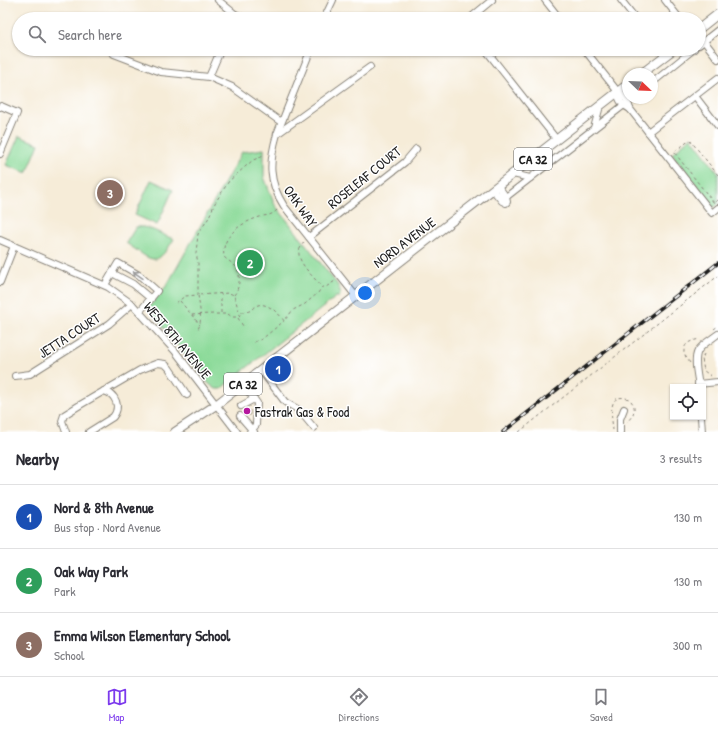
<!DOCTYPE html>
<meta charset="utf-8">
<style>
:root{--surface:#fff;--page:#f7f7f7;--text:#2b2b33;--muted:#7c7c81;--line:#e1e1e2;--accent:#7c3aed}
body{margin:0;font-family:"Patrick Hand",sans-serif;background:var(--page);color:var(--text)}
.controls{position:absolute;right:12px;bottom:12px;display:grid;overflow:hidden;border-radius:0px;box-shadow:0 1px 3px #0004}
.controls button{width:36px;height:36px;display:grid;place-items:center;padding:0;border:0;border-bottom:1px solid var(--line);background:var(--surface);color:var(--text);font:20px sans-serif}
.compass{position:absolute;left:622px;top:68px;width:36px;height:36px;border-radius:50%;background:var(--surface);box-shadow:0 1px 3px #0004;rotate:113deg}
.you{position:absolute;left:365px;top:293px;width:14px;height:14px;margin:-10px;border:3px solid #fff;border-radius:50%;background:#1a73e8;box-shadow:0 0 0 6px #1a73e833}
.badge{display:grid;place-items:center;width:26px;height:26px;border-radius:50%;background:var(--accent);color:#fff;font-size:13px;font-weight:700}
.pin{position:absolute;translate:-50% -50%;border:2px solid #fff;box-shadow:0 1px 4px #0006}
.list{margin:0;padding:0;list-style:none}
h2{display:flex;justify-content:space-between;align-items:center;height:52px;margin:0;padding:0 16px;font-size:17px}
h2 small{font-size:13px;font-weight:400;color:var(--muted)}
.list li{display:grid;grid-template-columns:26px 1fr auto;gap:12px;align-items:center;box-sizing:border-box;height:64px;padding:0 16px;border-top:1px solid var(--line)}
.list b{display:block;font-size:15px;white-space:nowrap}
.list p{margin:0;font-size:13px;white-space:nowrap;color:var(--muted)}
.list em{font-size:13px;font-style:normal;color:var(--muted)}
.icon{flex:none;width:22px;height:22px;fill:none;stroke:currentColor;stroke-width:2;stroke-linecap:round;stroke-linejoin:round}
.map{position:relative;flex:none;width:718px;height:432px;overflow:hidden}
.search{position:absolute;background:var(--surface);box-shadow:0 1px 3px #0004;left:12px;right:12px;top:12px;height:44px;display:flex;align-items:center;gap:10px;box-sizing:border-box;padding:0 14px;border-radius:22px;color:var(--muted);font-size:15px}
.sheet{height:244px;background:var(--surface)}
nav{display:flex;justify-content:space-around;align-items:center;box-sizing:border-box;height:56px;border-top:1px solid var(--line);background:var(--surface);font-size:11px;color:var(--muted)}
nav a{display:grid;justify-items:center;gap:2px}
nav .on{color:var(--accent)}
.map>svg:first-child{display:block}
.green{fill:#8bda99;stroke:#547b5a}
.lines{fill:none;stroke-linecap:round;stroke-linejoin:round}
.minor-tunnel{stroke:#cac2b2;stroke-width:6;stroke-dasharray:6 3;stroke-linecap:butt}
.minor-casing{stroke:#89847a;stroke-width:8}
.major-casing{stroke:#89847a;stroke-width:10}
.path{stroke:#89847a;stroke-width:1;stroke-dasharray:3 3;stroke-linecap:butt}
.minor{stroke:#fff;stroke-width:6}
.major{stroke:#fff;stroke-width:8}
.rail-casing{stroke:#1c1c1c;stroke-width:3.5}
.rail{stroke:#fff;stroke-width:2;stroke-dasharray:6;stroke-linecap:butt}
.oneway{stroke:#999}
.poi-dot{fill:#b5179e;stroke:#fff;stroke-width:1.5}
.labels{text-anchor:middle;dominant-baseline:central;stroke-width:3;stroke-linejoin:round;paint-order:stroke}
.shield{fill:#fff;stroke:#606060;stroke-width:1}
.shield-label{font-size:13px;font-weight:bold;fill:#1c1c1c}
.street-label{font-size:14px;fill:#1c1c1c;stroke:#fff}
.poi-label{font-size:14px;fill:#1c1c1c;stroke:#fff;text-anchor:start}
</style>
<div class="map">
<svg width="718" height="432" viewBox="0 0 718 432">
<rect width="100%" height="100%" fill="#fff"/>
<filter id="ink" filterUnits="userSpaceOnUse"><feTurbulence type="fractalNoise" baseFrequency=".025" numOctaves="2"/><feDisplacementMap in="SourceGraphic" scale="8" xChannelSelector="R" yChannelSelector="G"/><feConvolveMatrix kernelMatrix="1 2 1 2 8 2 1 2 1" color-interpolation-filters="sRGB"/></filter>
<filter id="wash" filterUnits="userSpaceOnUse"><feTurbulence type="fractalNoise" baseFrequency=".012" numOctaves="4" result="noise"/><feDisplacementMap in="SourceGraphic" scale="16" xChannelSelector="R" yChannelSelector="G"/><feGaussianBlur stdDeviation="0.9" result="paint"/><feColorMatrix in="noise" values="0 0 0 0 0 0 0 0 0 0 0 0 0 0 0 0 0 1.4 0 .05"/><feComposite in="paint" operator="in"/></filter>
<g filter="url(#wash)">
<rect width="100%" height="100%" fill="#f6ecd8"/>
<!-- green -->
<g class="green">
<polygon points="19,136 39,144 27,173 6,165"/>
<polygon points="691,137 718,173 718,204 715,207 712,207 710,205 710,202 672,154"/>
<path d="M264,149v28l11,28 62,79c2,4 5,8 2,13h-3l-111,88 -3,4h-6l-7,-5 -61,-76 19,-23 75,-133z"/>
<polygon points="151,180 173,190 157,225 135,215"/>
<path d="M136,227c13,-2 25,8 38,12 -19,31 -22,21 -48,4z"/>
</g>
</g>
<g filter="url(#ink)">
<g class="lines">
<!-- minor-tunnel -->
<polyline class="minor-tunnel" points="248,416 248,406"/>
<defs>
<g id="minor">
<polyline points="218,0 235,14 246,19"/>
<polyline points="545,0 560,19"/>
<polyline points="621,0 636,19"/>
<polyline points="665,0 680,19"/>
<polyline points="324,19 333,0"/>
<polyline points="469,19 492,0"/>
<polyline points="704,41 718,59"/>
<polyline points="699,45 718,30"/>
<polyline points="108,49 114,54 161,72 209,77 232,87 281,122"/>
<path d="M311,49l-34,85c-8,28 -9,47 7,72l71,89"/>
<polyline points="485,49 557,140"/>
<path d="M584,49l34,43c8,3 10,10 12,17"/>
<polyline points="661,49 666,55"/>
<polyline points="209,77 221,49"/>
<polyline points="652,83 694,49"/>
<path d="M618,92c0,9 5,13 12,17l82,104 6,-5"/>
<polyline points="695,96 718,126"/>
<polyline points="0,107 1,106 17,113 0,154"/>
<polyline points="594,128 600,106"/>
<polyline points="648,132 718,78"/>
<polyline points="277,134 370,67"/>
<polyline points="513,174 530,178"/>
<polyline points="493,190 502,201 506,203 507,202 506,197 498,186"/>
<polyline points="506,197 624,105"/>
<polyline points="309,237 405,162 416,149"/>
<polyline points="0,240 108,287 132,304 175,351 237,432"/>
<polyline points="112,273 133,284 151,299"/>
<polyline points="0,282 14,246"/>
<polyline points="105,285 118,263 139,275 157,291 140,311"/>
<polyline points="261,370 285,402 299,410 314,428"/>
<polyline points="15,376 30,374 109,324 132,304"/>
<polyline points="243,384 257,403 256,425 250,432"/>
<polyline points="698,384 718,382"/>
<path d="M699,387c-1,-10 -6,-27 -1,-36 4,-7 14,-12 20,-17"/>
<polyline points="241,406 254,399"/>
<polyline points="240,416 254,432"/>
<polyline points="701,417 702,432"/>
<polyline points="66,432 62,421 64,415 80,405 140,370 158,363 165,364 169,368 187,395"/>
<path d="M89,432l24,-15c8,-10 3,-23 -9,-26"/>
<polyline points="620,432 620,419 624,409"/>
</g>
<g id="major">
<polyline points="699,29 718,14"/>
<polyline points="641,74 674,49"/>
<polyline points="175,432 216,405 628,84"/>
</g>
</defs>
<!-- minor casing -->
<use href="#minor" class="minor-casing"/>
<!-- major casing -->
<use href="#major" class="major-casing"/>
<!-- path -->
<g class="path">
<polyline points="718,175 690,140 674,152 714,203 718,200"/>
<path d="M304,242c-2,3 -4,6 -5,9 -2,12 16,27 22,35"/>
<path d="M234,295c6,-7 8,-24 0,-30 -3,-3 -7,-5 -10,-8 -1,-7 0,-13 4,-19 8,-12 21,-18 35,-22 6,-1 9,-1 14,-6"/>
<polyline points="180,301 200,325"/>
<polyline points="176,303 185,296 198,295 198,263 196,253 198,234 208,219 215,203 229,181 253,160 264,156"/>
<path d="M241,312c13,0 8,-3 17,-7 9,-3 22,9 26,16l9,-11 12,-6 13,-11 4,-6h4l9,-6"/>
<polyline points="221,313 221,294"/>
<path d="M192,315c12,-1 24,-1 36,-1l4,3h6l2,-2 -6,-20 -5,-2 -31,2c1,9 5,26 0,34"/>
<polyline points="238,318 243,326"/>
<polyline points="714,329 718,326"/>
<polyline points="254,342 262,339 284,321"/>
<polyline points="704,354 702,359 704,371 711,376"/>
<path d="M690,363l-6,-9c-1,-11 6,-13 16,-15"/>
<path d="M613,430c-1,-12 -7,-39 16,-31 9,8 5,16 -2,23"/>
<polyline points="519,432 718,276"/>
</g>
<!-- minor -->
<use href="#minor" class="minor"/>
<!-- major -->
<use href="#major" class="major"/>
<defs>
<polyline id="rail" points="503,432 718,263"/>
</defs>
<!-- rail casing -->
<use href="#rail" class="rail-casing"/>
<!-- rail -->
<use href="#rail" class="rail"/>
</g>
<!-- one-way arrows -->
<defs><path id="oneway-shaft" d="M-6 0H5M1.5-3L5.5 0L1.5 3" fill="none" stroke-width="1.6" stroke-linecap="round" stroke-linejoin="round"/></defs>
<use class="oneway" href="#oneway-shaft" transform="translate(138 275) rotate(-145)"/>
</g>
<!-- markers -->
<circle class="poi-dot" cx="247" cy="411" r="4"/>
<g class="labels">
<!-- shield labels -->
<g class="shield">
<rect x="514" y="148" width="38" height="22" rx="3"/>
<rect x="224" y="373" width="38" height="22" rx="3"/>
</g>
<g class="shield-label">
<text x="533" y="159">CA 32</text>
<text x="243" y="384">CA 32</text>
</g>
<!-- street labels -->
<g class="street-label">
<text transform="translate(364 177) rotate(-39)">ROSELEAF COURT</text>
<text transform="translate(301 206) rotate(55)">OAK WAY</text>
<text transform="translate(404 242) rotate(-37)">NORD AVENUE</text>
<text transform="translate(69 335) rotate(-33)">JETTA COURT</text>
<text transform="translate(178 340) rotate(50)">WEST 8TH AVENUE</text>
</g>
<!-- poi labels -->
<g class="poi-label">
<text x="255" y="411">Fastrak Gas &amp; Food</text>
</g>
</g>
</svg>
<div class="controls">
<button><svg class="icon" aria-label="locate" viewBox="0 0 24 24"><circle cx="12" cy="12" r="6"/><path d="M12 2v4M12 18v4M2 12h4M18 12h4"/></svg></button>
</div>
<svg class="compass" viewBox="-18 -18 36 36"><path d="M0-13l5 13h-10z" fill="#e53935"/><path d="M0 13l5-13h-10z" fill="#7c7c81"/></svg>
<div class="you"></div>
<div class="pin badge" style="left:278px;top:369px;background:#1a4fb4">1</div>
<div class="pin badge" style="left:250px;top:263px;background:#2e9e5b">2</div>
<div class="pin badge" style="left:110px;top:193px;background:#8d6e63">3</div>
<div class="search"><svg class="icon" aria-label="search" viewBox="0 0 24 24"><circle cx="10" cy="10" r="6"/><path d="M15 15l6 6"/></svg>Search here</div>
</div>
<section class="sheet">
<h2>Nearby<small>3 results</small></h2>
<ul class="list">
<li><span class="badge" style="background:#1a4fb4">1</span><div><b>Nord &amp; 8th Avenue</b><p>Bus stop · Nord Avenue</p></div><em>130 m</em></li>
<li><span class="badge" style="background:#2e9e5b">2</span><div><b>Oak Way Park</b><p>Park</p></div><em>130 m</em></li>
<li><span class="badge" style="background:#8d6e63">3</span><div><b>Emma Wilson Elementary School</b><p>School</p></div><em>300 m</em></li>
</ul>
</section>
<nav>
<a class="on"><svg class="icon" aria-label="map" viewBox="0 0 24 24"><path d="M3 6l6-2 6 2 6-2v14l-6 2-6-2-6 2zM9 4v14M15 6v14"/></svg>Map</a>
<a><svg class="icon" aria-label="directions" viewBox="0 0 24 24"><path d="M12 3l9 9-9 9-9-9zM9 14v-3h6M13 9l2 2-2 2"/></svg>Directions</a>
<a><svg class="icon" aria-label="saved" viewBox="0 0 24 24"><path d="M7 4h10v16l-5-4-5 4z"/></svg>Saved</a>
</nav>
